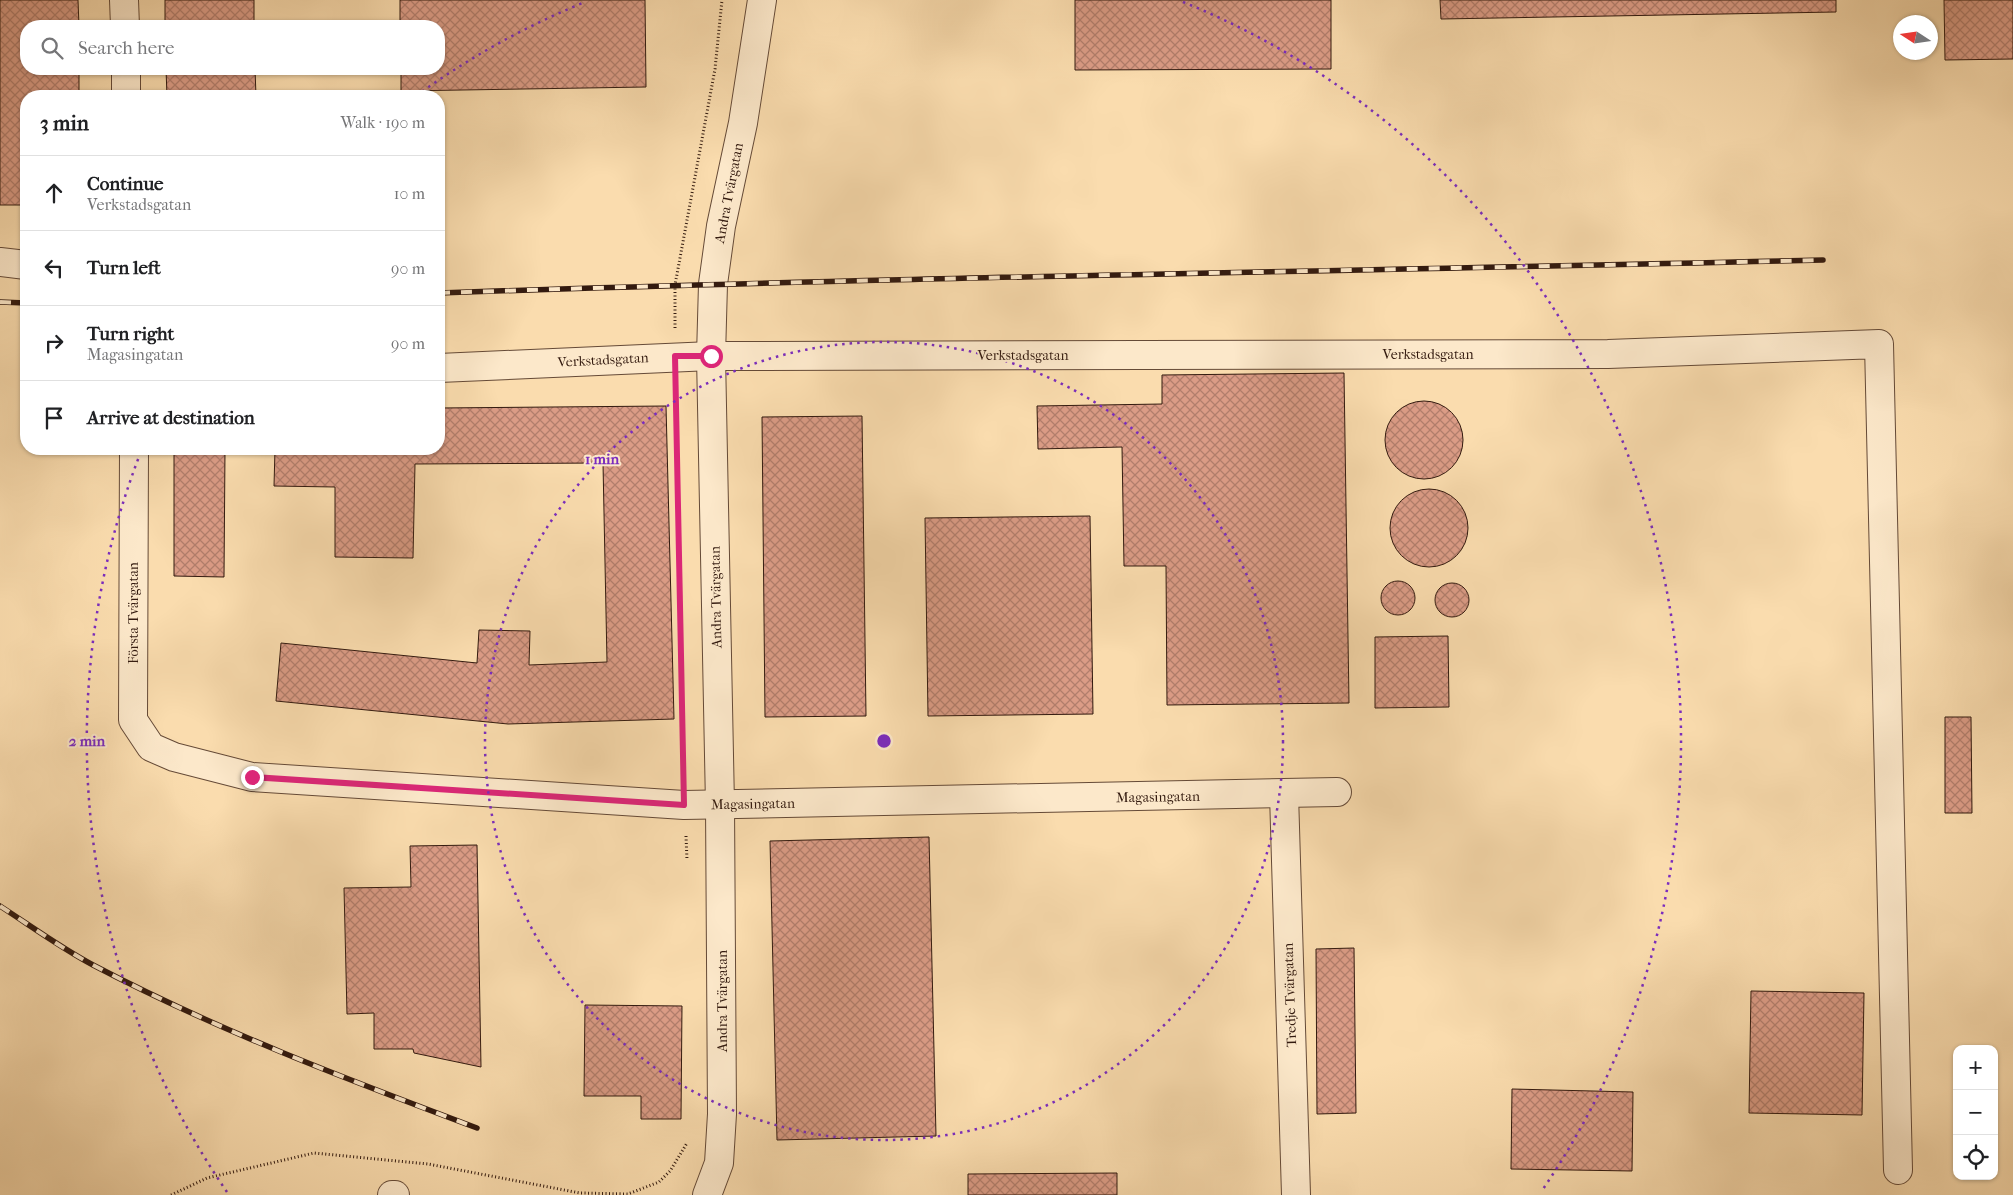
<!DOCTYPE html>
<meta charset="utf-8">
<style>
:root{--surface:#fff;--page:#f2f2f2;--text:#202124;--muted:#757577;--line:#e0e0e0}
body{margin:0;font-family:"IM FELL French Canon",serif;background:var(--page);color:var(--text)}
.controls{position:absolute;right:15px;bottom:15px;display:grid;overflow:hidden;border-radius:10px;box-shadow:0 1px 4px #0004}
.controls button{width:45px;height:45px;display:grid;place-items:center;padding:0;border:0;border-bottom:1px solid var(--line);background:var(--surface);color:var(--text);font:25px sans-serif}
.compass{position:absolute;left:1893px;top:15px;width:45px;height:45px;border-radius:50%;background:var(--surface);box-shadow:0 1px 4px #0004;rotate:282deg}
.stop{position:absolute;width:15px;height:15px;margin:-11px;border:4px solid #db2777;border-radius:50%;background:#fff}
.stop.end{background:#db2777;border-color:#fff;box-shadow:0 1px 5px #0008}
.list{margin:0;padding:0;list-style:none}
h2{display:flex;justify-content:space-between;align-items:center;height:65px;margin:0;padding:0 20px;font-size:21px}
h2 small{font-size:16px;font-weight:400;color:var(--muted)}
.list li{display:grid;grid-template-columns:32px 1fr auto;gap:15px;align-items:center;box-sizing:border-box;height:75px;padding:0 20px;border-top:1px solid var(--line)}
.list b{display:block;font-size:19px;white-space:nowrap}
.list p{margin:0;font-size:16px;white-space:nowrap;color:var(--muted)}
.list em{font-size:16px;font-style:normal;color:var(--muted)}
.icon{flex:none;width:28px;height:28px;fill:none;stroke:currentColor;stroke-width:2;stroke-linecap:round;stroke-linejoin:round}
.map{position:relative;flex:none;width:2013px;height:1195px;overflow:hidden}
.search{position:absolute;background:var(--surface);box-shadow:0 1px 4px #0004;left:20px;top:20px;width:425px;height:55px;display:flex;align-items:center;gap:12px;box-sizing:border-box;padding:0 18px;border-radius:20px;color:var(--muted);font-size:19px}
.panel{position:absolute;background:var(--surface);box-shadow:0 1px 4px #0004;left:20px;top:90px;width:425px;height:365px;border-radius:20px}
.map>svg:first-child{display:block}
.building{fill:url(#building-cross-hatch);stroke:#331a0f}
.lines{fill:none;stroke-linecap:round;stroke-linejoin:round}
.minor-casing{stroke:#654a37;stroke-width:30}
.path{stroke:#331a0f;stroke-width:3;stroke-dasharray:1 2.5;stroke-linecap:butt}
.minor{stroke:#fce8ca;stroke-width:28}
.rail-casing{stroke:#331a0f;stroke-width:5.5}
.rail{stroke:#fce8ca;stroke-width:4;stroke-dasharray:11;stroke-linecap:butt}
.route{stroke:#db2777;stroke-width:6}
.ring{fill:none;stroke:#7b2cbf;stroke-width:2.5;stroke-dasharray:2.5 5}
.labels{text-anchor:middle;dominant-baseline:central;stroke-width:4;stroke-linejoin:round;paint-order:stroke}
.street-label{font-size:14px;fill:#331a0f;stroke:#fce8ca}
.centre{fill:#7b2cbf;stroke:#fce8ca;stroke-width:2.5}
.ring-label{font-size:15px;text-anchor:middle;font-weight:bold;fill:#7b2cbf;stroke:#fce8ca;stroke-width:4;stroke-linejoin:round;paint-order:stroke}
</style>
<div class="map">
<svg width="2013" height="1195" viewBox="0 0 2013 1195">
<defs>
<pattern id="building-cross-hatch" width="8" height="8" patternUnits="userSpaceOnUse" patternTransform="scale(1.25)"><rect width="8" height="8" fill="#db9c86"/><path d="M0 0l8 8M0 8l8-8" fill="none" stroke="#b27e6c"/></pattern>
</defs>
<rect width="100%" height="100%" fill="#fadcae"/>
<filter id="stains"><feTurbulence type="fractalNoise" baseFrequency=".004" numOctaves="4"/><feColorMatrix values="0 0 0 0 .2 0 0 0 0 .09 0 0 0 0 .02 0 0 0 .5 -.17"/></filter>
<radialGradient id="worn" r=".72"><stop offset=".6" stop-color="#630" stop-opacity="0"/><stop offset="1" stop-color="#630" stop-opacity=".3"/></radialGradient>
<!-- building -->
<g class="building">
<polygon points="0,0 78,0 79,26 26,26 26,69 79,69 79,96 26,96 26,205 0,205"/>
<rect x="165" y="0" width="89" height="26"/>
<polygon points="400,0 645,0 646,87 401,91 401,69 439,69 439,26 400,26"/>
<polygon points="1075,0 1331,0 1331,69 1075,70"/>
<polygon points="1440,0 1836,0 1836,12 1441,19"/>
<polygon points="1944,0 2013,0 2013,59 1945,60"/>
<polygon points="166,69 255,69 256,96 167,96"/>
<polygon points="1344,373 1349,703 1167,705 1166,566 1124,566 1122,447 1038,449 1037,406 1162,404 1162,375"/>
<circle cx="1424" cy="440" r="39"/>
<polygon points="666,406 674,719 508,724 276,701 281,643 477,663 479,630 530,631 529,665 607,662 603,463 415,464 413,558 335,557 335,487 274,486 275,449 439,449 439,408"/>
<polygon points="862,416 866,716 765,717 762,417"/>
<polygon points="174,449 225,449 224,577 174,576"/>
<circle cx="1429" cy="528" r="39"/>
<polygon points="1090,516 1093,714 928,716 925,518"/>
<circle cx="1398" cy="598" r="17"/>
<circle cx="1452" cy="600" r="17"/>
<polygon points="1448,636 1449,707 1375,708 1375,637"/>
<polygon points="1945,717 1971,717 1972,813 1945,813"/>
<polygon points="929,837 936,1136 777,1140 770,841"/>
<polygon points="477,845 481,1067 414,1053 413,1049 374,1049 374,1013 347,1014 344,888 411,887 410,846"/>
<polygon points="1354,948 1356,1113 1317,1114 1316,949"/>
<polygon points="1751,991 1864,993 1862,1115 1749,1113"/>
<polygon points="585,1005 682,1006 681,1119 641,1119 641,1096 584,1096"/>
<polygon points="1512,1089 1633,1092 1632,1171 1511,1169"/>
<polygon points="1117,1173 1117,1195 968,1195 968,1174"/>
</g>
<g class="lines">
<defs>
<g id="minor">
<polyline points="124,0 125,26"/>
<polyline points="126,69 126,96"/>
<polyline points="0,262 26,265"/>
<polyline points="439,368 711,356 1608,354 1879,344 1898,1170"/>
<polyline points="134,449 133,720 151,747 174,757 252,777 684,805 1337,792"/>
<polyline points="1284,794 1296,1195"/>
<polyline points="392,1195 395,1195"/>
<polyline points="707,1195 719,1163 722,1114 720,805 711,356 713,284 721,226 743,123 762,0"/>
</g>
</defs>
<!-- minor casing -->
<use href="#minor" class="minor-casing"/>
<!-- path -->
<g class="path">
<polyline points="675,328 675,285 715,69 722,0"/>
<polyline points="676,389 684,775"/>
<polyline points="686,836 687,860"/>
<polyline points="171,1195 207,1178 314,1153 428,1164 580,1193 628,1194 659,1182 670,1171 687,1143"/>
</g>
<!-- minor -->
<use href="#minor" class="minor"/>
<defs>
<g id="rail">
<path d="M439,293c461,-16 923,-22 1384,-33"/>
<polyline points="0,302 26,303"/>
<path d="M0,906c31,20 61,42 93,59 124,65 253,114 384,163"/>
</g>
</defs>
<!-- rail casing -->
<use href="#rail" class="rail-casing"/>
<!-- rail -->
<use href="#rail" class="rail"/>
</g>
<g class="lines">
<!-- route -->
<polyline class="route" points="252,777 684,805 675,356 711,356"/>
</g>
<!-- distance rings -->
<g class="ring">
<circle cx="884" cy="741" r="399"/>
<path d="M227 1192A797 797 0 0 1 142 449M416 96A797 797 0 0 1 585 2M1183 2A797 797 0 0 1 1541 1192"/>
</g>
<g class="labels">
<!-- street labels -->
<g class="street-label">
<text transform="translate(729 193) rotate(-79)">Andra Tvärgatan</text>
<text x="1428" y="354">Verkstadsgatan</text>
<text x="1023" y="355">Verkstadsgatan</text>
<text transform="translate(603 360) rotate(-3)">Verkstadsgatan</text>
<text transform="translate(716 597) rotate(-91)">Andra Tvärgatan</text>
<text transform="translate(133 613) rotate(-90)">Första Tvärgatan</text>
<text transform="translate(1158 797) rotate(-1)">Magasingatan</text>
<text transform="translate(753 804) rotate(-1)">Magasingatan</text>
<text transform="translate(1290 995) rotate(-92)">Tredje Tvärgatan</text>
<text transform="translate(722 1001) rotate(-90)">Andra Tvärgatan</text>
</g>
</g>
<circle cx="884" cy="741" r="8" class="centre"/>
<g class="ring-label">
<text x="602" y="464">1 min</text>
<text x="87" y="746">2 min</text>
</g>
<rect width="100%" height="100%" filter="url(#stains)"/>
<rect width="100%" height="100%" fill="url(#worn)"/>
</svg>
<div class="controls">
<button>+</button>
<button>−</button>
<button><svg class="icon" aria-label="locate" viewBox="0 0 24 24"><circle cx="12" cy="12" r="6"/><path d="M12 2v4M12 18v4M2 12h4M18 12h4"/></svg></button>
</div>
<svg class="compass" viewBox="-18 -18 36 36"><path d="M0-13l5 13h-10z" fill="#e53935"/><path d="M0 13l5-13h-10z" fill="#757577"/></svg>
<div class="stop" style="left:711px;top:356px"></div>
<div class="stop end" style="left:252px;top:777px"></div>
<div class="search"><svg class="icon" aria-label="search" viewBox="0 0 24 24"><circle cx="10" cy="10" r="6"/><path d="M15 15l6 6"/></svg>Search here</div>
<section class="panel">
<h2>3 min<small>Walk · 190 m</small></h2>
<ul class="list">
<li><svg class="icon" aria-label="ahead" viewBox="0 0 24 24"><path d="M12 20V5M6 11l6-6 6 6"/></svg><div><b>Continue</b><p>Verkstadsgatan</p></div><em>10 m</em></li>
<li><svg class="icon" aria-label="left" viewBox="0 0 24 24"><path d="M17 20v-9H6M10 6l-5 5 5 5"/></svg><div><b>Turn left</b></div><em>90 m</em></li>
<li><svg class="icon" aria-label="right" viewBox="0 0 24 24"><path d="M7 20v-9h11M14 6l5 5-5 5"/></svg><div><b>Turn right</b><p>Magasingatan</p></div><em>90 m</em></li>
<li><svg class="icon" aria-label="arrive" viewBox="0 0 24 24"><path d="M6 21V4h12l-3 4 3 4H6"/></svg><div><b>Arrive at destination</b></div></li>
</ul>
</section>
</div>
